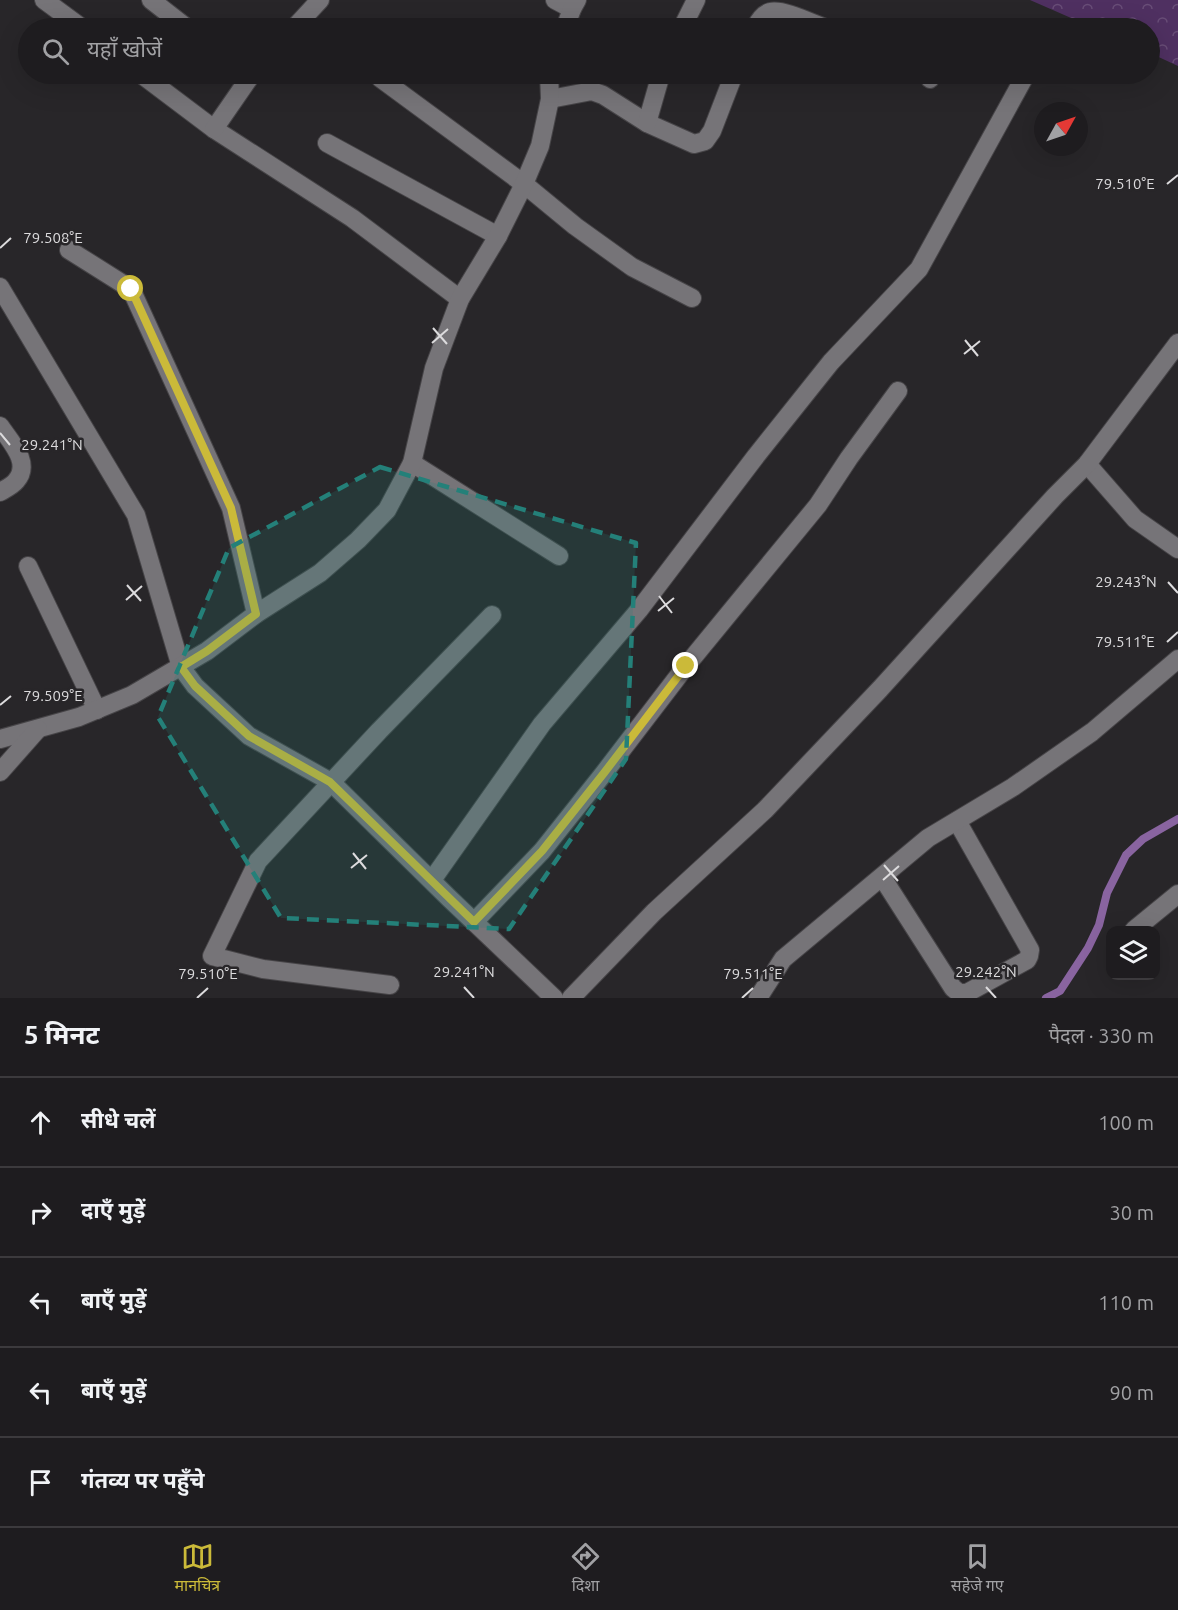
<!DOCTYPE html>
<html lang="hi">
<meta charset="utf-8">
<style>
:root{--surface:#1e1c1f;--page:#2b292c;--text:#f1f3f6;--muted:#a1a1a4;--line:#3c3a3d;--accent:#cbba39}
body{margin:0;font-family:Ubuntu,"Noto Sans Devanagari",sans-serif;background:var(--page);color:var(--text)}
.controls{position:absolute;right:18px;bottom:18px;display:grid;overflow:hidden;border-radius:12px;box-shadow:0 6px 24px #0002}
.controls button{width:54px;height:54px;display:grid;place-items:center;padding:0;border:0;border-bottom:2px solid var(--line);background:var(--surface);color:var(--text);font:30px sans-serif}
.compass{position:absolute;left:1034px;top:102px;width:54px;height:54px;border-radius:50%;background:var(--surface);box-shadow:0 6px 24px #0002;rotate:50deg}
.stop{position:absolute;width:18px;height:18px;margin:-14px;border:4px solid #cbba39;border-radius:50%;background:#fff}
.stop.end{background:#cbba39;border-color:#fff;box-shadow:0 2px 6px #0008}
.list{margin:0;padding:0;list-style:none}
h2{display:flex;justify-content:space-between;align-items:center;height:78px;margin:0;padding:0 24px;font-size:26px}
h2 small{font-size:20px;font-weight:400;color:var(--muted)}
.list li{display:grid;grid-template-columns:39px 1fr auto;gap:18px;align-items:center;box-sizing:border-box;height:90px;padding:0 24px;border-top:2px solid var(--line)}
.list b{display:block;font-size:22px;white-space:nowrap}
.list em{font-size:20px;font-style:normal;color:var(--muted)}
.icon{flex:none;width:33px;height:33px;fill:none;stroke:currentColor;stroke-width:2;stroke-linecap:round;stroke-linejoin:round}
.map{position:relative;flex:none;width:1178px;height:998px;overflow:hidden}
.search{position:absolute;background:var(--surface);box-shadow:0 6px 24px #0002;left:18px;right:18px;top:18px;height:66px;display:flex;align-items:center;gap:15px;box-sizing:border-box;padding:0 21px;border-radius:33px;color:var(--muted);font-size:22px}
.sheet{height:528px;background:var(--surface)}
nav{display:flex;justify-content:space-around;align-items:center;box-sizing:border-box;height:84px;border-top:2px solid var(--line);background:var(--surface);font-size:16px;color:var(--muted)}
nav a{display:grid;justify-items:center;gap:3px}
nav .on{color:var(--accent)}
.map>svg:first-child{display:block}
.forest{fill:url(#forest-crowns)}
.lines{fill:none;stroke-linecap:round;stroke-linejoin:round}
.stream{stroke:#8964a0;stroke-width:8}
.minor-casing{stroke:#464447;stroke-width:20}
.minor{stroke:#767478;stroke-width:18}
.route{stroke:#cbba39;stroke-width:8}
.marked{fill:#248079;fill-opacity:0.2;stroke:#248079;stroke-width:4.5;stroke-dasharray:12 8;stroke-linejoin:round}
.ticks{fill:none;stroke:#dcdbdd;stroke-width:2}
.ticks-label{font-size:15px;text-anchor:middle;fill:#dcdbdd;stroke:#282629;stroke-width:5;stroke-linejoin:round;paint-order:stroke}
</style>
<div class="map">
<svg width="1178" height="998" viewBox="0 0 1178 998">
<defs>
<pattern id="forest-crowns" width="20" height="18" patternUnits="userSpaceOnUse" patternTransform="scale(1.5)"><rect width="20" height="18" fill="#4f3061"/><path d="M2 6a3 3 0 1 1 6 0M12 15a3 3 0 1 1 6 0" fill="none" stroke="#684d77"/></pattern>
</defs>
<rect width="100%" height="100%" fill="#282629"/>
<!-- forest -->
<polygon class="forest" points="1030,0 1178,0 1178,66 1150,53 1150,28 1094,28"/>
<g class="lines">
<!-- stream -->
<polyline class="stream" points="1046,998 1060,991 1088,948 1099,925 1107,893 1126,855 1143,839 1178,819"/>
<defs>
<g id="minor">
<polyline points="44,0 82,28"/>
<polyline points="151,0 187,28"/>
<polyline points="555,0 572,9"/>
<polyline points="294,28 320,0"/>
<polyline points="565,28 572,9 577,0"/>
<polyline points="682,28 696,0"/>
<path d="M755,28c3,-6 8,-14 15,-16 14,-3 41,11 55,16"/>
<polyline points="949,28 951,28"/>
<polyline points="141,74 214,129 352,218 460,299"/>
<polyline points="380,78 524,184 575,226 632,267 692,298"/>
<polyline points="930,79 932,74"/>
<polyline points="550,99 592,91 603,95 647,123 694,144 705,141 712,131 734,74"/>
<polyline points="647,123 661,74"/>
<polyline points="214,129 252,74"/>
<polyline points="327,143 498,236"/>
<polyline points="69,250 131,289 231,508 256,614"/>
<polyline points="0,287 136,515 181,667 195,686 249,736 331,782 449,898 554,998"/>
<path d="M0,426c10,15 32,37 16,55 -4,5 -11,8 -16,11"/>
<polyline points="412,463 559,556"/>
<polyline points="1087,464 1135,519 1178,549"/>
<polyline points="28,566 97,710"/>
<polyline points="0,739 79,717 132,695 207,651 256,614 320,573 358,540 387,510 412,463 434,368 460,299 498,236 524,184 540,146 550,99 549,74"/>
<polyline points="0,772 38,729"/>
<polyline points="882,877 953,988 959,993 967,993 1027,960 1029,956 1030,950 957,821"/>
<polyline points="432,880 542,724 639,610 756,456 831,362 919,269 1025,76 1021,74"/>
<polyline points="474,922 542,851 604,773 686,666 818,505 849,458 898,391"/>
<polyline points="1134,930 1178,894"/>
<polyline points="390,985 263,969 212,956 258,861 379,731 492,615"/>
<polyline points="571,998 654,912 765,810 880,689 1055,496 1087,464 1178,343"/>
<polyline points="758,998 783,959 928,838 1013,787 1092,732 1178,659"/>
</g>
</defs>
<!-- minor casing -->
<use href="#minor" class="minor-casing"/>
<!-- minor -->
<use href="#minor" class="minor"/>
</g>
<g class="lines">
<!-- route -->
<polyline class="route" points="131,289 231,508 256,614 207,651 181,667 195,686 249,736 330,782 474,922 542,851 604,773 686,666"/>
</g>
<!-- marked area -->
<path class="marked" d="M380,467l256,76 -10,216 -117,170 -228,-11 -123,-201 71,-169z"/>
<!-- ticks -->
<path class="ticks" d="M1167,184l11,-9M0,248l11,-10M433,328l14,16M965,340l13,16M432,343l16,-14M964,354l16,-13M0,433l10,12M1168,582l10,11M127,585l14,16M659,596l13,17M126,600l16,-14M658,611l16,-13M1167,642l11,-10M0,705l11,-9M353,853l13,16M884,865l14,16M351,868l16,-13M883,880l16,-14M464,987l10,11M986,987l10,11M197,998l11,-10M742,998l11,-10"/>
<g class="ticks-label">
<text x="1125" y="189">79.510°E</text>
<text x="53" y="243">79.508°E</text>
<text x="52" y="450">29.241°N</text>
<text x="1126" y="587">29.243°N</text>
<text x="1125" y="647">79.511°E</text>
<text x="53" y="701">79.509°E</text>
<text x="464" y="977">29.241°N</text>
<text x="986" y="977">29.242°N</text>
<text x="208" y="979">79.510°E</text>
<text x="753" y="979">79.511°E</text>
</g>
</svg>
<div class="controls">
<button><svg class="icon" aria-label="layers" viewBox="0 0 24 24"><path d="M12 4l9 5-9 5-9-5zM3 14l9 5 9-5"/></svg></button>
</div>
<svg class="compass" viewBox="-18 -18 36 36"><path d="M0-13l5 13h-10z" fill="#e53935"/><path d="M0 13l5-13h-10z" fill="#a1a1a4"/></svg>
<div class="stop" style="left:131px;top:289px"></div>
<div class="stop end" style="left:686px;top:666px"></div>
<div class="search"><svg class="icon" aria-label="search" viewBox="0 0 24 24"><circle cx="10" cy="10" r="6"/><path d="M15 15l6 6"/></svg>यहाँ खोजें</div>
</div>
<section class="sheet">
<h2>5 मिनट<small>पैदल · 330 m</small></h2>
<ul class="list">
<li><svg class="icon" aria-label="ahead" viewBox="0 0 24 24"><path d="M12 20V5M6 11l6-6 6 6"/></svg><div><b>सीधे चलें</b></div><em>100 m</em></li>
<li><svg class="icon" aria-label="right" viewBox="0 0 24 24"><path d="M7 20v-9h11M14 6l5 5-5 5"/></svg><div><b>दाएँ मुड़ें</b></div><em>30 m</em></li>
<li><svg class="icon" aria-label="left" viewBox="0 0 24 24"><path d="M17 20v-9H6M10 6l-5 5 5 5"/></svg><div><b>बाएँ मुड़ें</b></div><em>110 m</em></li>
<li><svg class="icon" aria-label="left" viewBox="0 0 24 24"><path d="M17 20v-9H6M10 6l-5 5 5 5"/></svg><div><b>बाएँ मुड़ें</b></div><em>90 m</em></li>
<li><svg class="icon" aria-label="arrive" viewBox="0 0 24 24"><path d="M6 21V4h12l-3 4 3 4H6"/></svg><div><b>गंतव्य पर पहुँचे</b></div></li>
</ul>
</section>
<nav>
<a class="on"><svg class="icon" aria-label="map" viewBox="0 0 24 24"><path d="M3 6l6-2 6 2 6-2v14l-6 2-6-2-6 2zM9 4v14M15 6v14"/></svg>मानचित्र</a>
<a><svg class="icon" aria-label="directions" viewBox="0 0 24 24"><path d="M12 3l9 9-9 9-9-9zM9 14v-3h6M13 9l2 2-2 2"/></svg>दिशा</a>
<a><svg class="icon" aria-label="saved" viewBox="0 0 24 24"><path d="M7 4h10v16l-5-4-5 4z"/></svg>सहेजे गए</a>
</nav>
